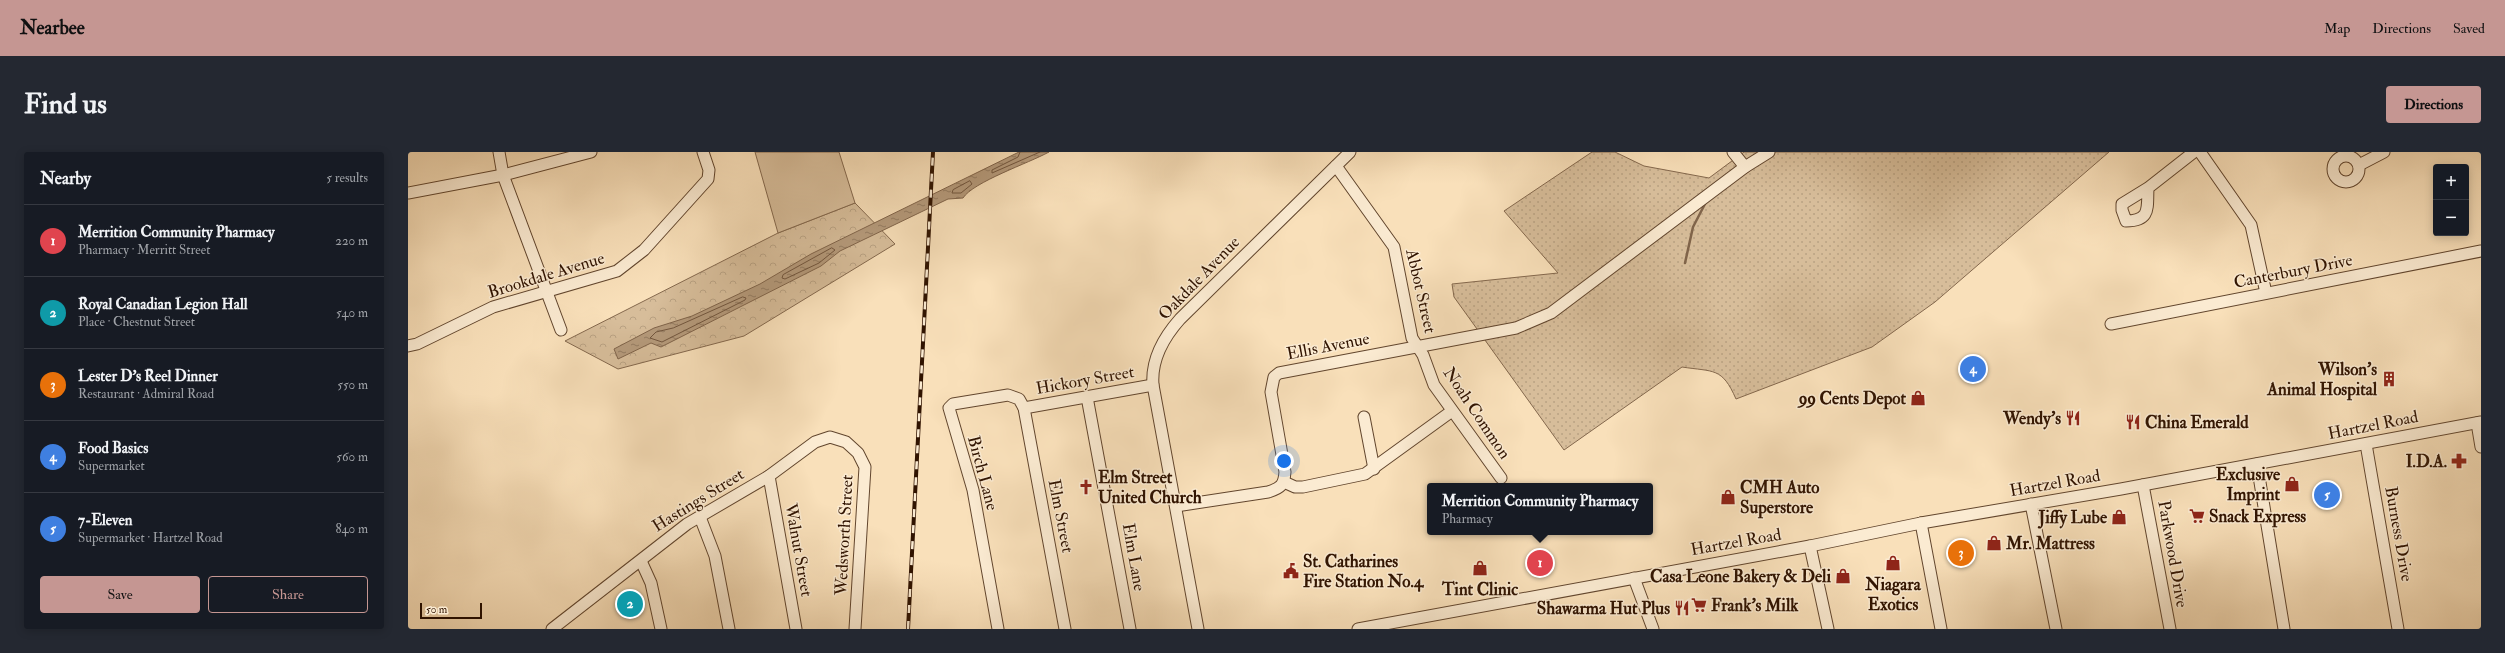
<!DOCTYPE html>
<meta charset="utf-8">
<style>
:root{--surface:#171b24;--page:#242831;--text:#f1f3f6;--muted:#9ea1a6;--line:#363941;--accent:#c59692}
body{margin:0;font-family:"IM FELL Double Pica",serif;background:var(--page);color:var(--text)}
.controls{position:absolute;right:12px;top:12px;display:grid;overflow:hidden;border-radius:4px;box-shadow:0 2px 10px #0003}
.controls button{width:36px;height:36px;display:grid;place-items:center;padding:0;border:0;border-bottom:1px solid var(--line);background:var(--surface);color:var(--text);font:20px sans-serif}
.scale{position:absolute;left:12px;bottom:10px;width:62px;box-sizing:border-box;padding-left:4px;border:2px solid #301300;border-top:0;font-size:11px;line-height:14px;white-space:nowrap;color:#301300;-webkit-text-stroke:3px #fbebd2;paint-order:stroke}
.you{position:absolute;left:876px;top:309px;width:14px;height:14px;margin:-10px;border:3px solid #fff;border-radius:50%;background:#1a73e8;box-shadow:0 0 0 6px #1a73e833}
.badge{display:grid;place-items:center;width:26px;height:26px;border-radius:50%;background:var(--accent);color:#fff;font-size:13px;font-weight:700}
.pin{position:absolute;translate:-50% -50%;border:2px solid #fff;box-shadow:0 1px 4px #0006}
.popup{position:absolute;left:1019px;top:331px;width:226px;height:52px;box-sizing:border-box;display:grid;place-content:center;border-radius:4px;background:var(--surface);filter:drop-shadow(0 1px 3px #0005);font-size:13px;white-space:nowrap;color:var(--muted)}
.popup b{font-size:15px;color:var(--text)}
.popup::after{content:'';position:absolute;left:50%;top:100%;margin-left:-8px;border:8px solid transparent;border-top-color:var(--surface)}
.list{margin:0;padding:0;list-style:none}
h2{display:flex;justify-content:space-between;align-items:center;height:52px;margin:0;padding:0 16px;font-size:17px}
h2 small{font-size:13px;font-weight:400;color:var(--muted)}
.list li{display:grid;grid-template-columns:26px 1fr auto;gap:12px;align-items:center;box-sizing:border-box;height:72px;padding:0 16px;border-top:1px solid var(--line)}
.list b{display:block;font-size:15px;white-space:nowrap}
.list p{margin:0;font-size:13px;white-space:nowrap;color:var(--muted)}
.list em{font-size:13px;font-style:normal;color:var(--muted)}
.actions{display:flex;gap:8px;padding:12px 16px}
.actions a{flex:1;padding:9px 0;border:1px solid var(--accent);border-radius:4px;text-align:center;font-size:14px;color:var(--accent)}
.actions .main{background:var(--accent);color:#111}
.map{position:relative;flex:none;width:2073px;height:477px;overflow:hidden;border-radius:4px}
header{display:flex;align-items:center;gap:24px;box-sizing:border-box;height:56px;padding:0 20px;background:var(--accent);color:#111}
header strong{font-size:19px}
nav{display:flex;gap:22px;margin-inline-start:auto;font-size:14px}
.intro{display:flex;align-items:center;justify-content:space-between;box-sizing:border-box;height:96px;padding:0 24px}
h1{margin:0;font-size:28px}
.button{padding:10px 18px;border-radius:4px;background:var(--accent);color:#111;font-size:14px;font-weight:700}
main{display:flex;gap:24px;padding:0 24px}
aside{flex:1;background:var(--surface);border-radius:4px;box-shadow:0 2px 10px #0003}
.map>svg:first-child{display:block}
.grass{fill:url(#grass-dots);stroke:#84684d}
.forest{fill:url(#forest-crowns);stroke:#84684d}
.park{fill:#d7bd9a;stroke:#84684d}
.water{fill:url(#water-ripples);stroke:#80644a}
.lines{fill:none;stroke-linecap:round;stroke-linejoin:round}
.shore{stroke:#72563e;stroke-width:1}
.stream{stroke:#80644a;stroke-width:2.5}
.minor-casing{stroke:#62462e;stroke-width:13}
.minor{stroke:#fbebd2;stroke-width:11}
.rail-casing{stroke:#301300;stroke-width:4}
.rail{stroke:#fbebd2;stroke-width:2.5;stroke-dasharray:8;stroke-linecap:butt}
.labels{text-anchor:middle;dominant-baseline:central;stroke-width:3;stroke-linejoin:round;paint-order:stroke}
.street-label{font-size:17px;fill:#301300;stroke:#fbebd2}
.poi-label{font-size:17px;font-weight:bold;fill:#301300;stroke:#fbebd2;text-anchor:end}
</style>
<header>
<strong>Nearbee</strong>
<nav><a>Map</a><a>Directions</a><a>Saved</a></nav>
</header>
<div class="intro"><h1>Find us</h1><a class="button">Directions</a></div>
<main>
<aside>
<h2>Nearby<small>5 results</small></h2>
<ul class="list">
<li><span class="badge" style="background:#e0444e">1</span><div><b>Merrition Community Pharmacy</b><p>Pharmacy · Merritt Street</p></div><em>220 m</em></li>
<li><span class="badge" style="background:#0f9aa8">2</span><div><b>Royal Canadian Legion Hall</b><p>Place · Chestnut Street</p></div><em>540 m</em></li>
<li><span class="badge" style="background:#e8710a">3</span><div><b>Lester D's Reel Dinner</b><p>Restaurant · Admiral Road</p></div><em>550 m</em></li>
<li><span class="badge" style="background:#3f7fe0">4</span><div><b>Food Basics</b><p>Supermarket</p></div><em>560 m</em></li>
<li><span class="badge" style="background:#3f7fe0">5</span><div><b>7-Eleven</b><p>Supermarket · Hartzel Road</p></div><em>840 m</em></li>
</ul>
<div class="actions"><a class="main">Save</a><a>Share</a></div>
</aside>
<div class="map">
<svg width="2073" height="477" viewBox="0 0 2073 477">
<defs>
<pattern id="grass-dots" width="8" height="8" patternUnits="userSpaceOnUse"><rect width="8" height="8" fill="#d7bd9a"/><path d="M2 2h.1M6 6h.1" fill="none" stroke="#b9a283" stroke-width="1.8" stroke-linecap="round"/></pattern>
<pattern id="forest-crowns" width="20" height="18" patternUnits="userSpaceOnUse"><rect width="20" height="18" fill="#d7bd9a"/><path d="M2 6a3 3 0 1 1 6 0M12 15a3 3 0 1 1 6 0" fill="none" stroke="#b9a283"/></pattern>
<pattern id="water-ripples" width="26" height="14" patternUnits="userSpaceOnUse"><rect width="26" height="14" fill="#b59a7b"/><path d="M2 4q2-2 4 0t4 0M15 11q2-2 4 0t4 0" fill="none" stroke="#947c62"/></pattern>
</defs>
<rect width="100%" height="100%" fill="#f9e0ba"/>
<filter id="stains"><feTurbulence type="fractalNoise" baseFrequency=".005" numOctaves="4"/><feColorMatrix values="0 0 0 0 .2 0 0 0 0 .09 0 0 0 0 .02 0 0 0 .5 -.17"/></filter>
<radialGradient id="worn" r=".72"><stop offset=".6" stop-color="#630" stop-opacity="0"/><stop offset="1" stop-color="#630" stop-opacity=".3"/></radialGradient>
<!-- grass -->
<path class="grass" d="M1184,0h23l29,14 65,12 35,-26h365l-174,150 -63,45 -136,52c-14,-32 -22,-27 -54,-32l-118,83 -110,-153 -2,-13 106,-11 -54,-62z"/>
<!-- forest -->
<polygon class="forest" points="447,51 487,92 336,184 210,217 157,189 370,81"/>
<!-- park -->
<polygon class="park" points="347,0 431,0 447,51 370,81"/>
<!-- water -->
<path class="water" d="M611,0h30c-20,11 -76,30 -86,46l-15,1 -108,52 -19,15 -160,81 -10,-4 -33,16 -4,-10 40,-21 38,-12 68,-32 51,-30z"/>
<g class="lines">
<!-- shore -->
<g class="shore">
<polyline points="612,0 610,5 584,18 584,21 632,0"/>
<polygon points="562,29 564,32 553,41 544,41 545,38"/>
<polygon points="424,96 427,98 411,111 377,127 374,126 375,123"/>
<polygon points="335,145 338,146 337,148 254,190 242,186 248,180 265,176"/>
</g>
<!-- stream -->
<polyline class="stream" points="1277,111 1285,75 1298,50"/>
<defs>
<g id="minor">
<polyline points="91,0 95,23 153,178"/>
<polyline points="1325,0 1337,15"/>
<polyline points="1792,0 1843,73 1858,141"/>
<circle cx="1938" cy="17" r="13"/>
<polyline points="1951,13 1976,0"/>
<polyline points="928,14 986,95 1004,186 1015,203 1026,233 1093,326"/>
<path d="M1740,36c-1,20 3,33 -22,33l-4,-11v-6l26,-16 46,-36"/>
<polyline points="0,41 95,23 183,0"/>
<polyline points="1703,172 2073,99"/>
<polyline points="0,194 9,192 85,155 209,119 236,98 300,27 301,18 295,0"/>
<polyline points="679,245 722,477"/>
<polyline points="616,256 745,233"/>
<polyline points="956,265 966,317"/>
<polyline points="2069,271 2073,295"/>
<polyline points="1958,292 1990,477"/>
<polyline points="1849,312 1876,477"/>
<polyline points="361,324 388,477"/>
<polyline points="876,330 887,335 895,335 957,322 1044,259"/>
<polyline points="1735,333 1762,477"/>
<polyline points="1623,352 1648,477"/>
<path d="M768,354l92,-14c13,-4 16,-7 17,-20l-14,-80 3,-15 5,-4 237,-45 35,-15 194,-146 24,-15"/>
<polyline points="292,365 307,404 321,477"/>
<polyline points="1513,371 1533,477"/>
<polyline points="1402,394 1420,477"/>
<polyline points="233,409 243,431 253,477"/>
<polyline points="1226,426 1245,477"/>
<polyline points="144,477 279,372 361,324 407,290 422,285 438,290 450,301 457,315 447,477"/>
<polyline points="590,477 565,338 541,256 545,252 600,243 611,247 616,256 657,477"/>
<path d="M790,477l-45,-244c-2,-25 11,-48 27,-66l170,-167"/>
<polyline points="950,477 1402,394 1513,371 1713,337 2073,270"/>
</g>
</defs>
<!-- minor casing -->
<use href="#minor" class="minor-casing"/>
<!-- minor -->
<use href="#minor" class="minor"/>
<defs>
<polyline id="rail" points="500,477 525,0"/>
</defs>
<!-- rail casing -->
<use href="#rail" class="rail-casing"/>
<!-- rail -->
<use href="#rail" class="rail"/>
</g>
<!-- icons -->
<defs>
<symbol id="building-bare" viewBox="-9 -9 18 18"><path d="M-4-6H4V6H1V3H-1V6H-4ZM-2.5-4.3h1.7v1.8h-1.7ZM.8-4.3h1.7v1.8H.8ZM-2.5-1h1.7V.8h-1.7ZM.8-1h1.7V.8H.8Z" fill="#8f2418" stroke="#fbebd2" stroke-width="2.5" paint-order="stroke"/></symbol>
<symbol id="shop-bare" viewBox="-9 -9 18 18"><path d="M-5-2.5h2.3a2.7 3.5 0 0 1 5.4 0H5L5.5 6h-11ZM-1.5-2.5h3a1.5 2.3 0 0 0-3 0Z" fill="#8f2418" stroke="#fbebd2" stroke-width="2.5" paint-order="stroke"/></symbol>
<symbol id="restaurant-bare" viewBox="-9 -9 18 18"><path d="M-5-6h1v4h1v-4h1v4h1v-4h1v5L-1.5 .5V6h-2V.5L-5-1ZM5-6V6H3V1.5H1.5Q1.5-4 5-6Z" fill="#8f2418" stroke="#fbebd2" stroke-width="2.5" paint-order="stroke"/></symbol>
<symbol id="pharmacy-bare" viewBox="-9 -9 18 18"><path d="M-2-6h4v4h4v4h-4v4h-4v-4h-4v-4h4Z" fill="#8f2418" stroke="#fbebd2" stroke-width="2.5" paint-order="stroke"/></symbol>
<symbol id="church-bare" viewBox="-9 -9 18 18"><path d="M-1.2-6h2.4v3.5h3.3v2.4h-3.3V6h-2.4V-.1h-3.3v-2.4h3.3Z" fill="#8f2418" stroke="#fbebd2" stroke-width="2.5" paint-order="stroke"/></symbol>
<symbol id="supermarket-bare" viewBox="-9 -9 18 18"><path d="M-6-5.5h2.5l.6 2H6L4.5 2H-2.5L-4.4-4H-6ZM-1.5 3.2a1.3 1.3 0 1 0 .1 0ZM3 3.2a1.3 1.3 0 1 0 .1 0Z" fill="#8f2418" stroke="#fbebd2" stroke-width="2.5" paint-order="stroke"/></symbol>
<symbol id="civic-bare" viewBox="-9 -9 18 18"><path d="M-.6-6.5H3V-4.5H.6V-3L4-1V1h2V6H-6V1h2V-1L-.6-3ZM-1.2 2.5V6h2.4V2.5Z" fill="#8f2418" stroke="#fbebd2" stroke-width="2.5" paint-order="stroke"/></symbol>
</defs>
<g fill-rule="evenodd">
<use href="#building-bare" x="1970" y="216" width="22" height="22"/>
<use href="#shop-bare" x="1499" y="235" width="22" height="22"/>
<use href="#restaurant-bare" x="1654" y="255" width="22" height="22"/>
<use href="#restaurant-bare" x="1714" y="259" width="22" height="22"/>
<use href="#pharmacy-bare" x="2040" y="298" width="22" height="22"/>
<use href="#shop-bare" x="1873" y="321" width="22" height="22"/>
<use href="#church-bare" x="667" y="324" width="22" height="22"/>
<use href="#shop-bare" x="1309" y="334" width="22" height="22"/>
<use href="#supermarket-bare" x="1778" y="353" width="22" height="22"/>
<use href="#shop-bare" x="1700" y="354" width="22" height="22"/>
<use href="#shop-bare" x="1575" y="380" width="22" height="22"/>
<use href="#shop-bare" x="1474" y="400" width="22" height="22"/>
<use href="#shop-bare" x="1061" y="405" width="22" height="22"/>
<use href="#civic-bare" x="872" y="408" width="22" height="22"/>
<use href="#shop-bare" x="1424" y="413" width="22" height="22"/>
<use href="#supermarket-bare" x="1280" y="442" width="22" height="22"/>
<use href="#restaurant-bare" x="1263" y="445" width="22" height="22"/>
</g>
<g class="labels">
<!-- street labels -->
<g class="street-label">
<text transform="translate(1885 119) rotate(-11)">Canterbury Drive</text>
<text transform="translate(138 123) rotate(-17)">Brookdale Avenue</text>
<text transform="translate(791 126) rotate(-46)">Oakdale Avenue</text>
<text transform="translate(1013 139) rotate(77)">Abbot Street</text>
<text transform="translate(920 194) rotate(-11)">Ellis Avenue</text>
<text transform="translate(677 228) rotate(-10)">Hickory Street</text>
<text transform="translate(1069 261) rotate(56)">Noah Common</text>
<text transform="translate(1965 273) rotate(-11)">Hartzel Road</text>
<text transform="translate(575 321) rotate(75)">Birch Lane</text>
<text transform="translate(1647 331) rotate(-10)">Hartzel Road</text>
<text transform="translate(290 348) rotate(-32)">Hastings Street</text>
<text transform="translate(653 364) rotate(79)">Elm Street</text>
<text transform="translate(1991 382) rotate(80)">Burness Drive</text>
<text transform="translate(436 383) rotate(-87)">Wedsworth Street</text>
<text transform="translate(1328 390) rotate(-10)">Hartzel Road</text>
<text transform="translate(391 398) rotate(80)">Walnut Street</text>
<text transform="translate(1765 402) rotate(80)">Parkwood Drive</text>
<text transform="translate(726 405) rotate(80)">Elm Lane</text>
</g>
<!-- poi labels -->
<g class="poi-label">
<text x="1969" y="217">Wilson's<tspan x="1969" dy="20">Animal Hospital</tspan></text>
<text x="1498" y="246">99 Cents Depot</text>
<text x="1653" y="266">Wendy's</text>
<text x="1737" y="270" text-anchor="start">China Emerald</text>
<text x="2039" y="309">I.D.A.</text>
<text x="1872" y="322">Exclusive<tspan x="1872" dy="20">Imprint</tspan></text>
<text x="690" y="325" text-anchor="start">Elm Street<tspan x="690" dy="20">United Church</tspan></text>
<text x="1332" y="335" text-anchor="start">CMH Auto<tspan x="1332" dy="20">Superstore</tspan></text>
<text x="1801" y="364" text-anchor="start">Snack Express</text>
<text x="1699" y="365">Jiffy Lube</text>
<text x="1598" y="391" text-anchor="start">Mr. Mattress</text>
<text x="895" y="409" text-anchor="start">St. Catharines<tspan x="895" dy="20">Fire Station No.4</tspan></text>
<text x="1423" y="424">Casa Leone Bakery &amp; Deli</text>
<text x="1485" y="432" text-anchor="middle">Niagara<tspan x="1485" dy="20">Exotics</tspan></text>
<text x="1072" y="437" text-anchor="middle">Tint Clinic</text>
<text x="1303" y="453" text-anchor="start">Frank's Milk</text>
<text x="1262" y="456">Shawarma Hut Plus</text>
</g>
</g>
<rect width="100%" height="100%" filter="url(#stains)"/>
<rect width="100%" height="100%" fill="url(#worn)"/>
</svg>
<div class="controls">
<button>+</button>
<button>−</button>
</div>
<div class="scale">50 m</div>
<div class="you"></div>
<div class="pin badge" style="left:1132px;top:411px;background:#e0444e">1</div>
<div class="popup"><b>Merrition Community Pharmacy</b>Pharmacy</div>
<div class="pin badge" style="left:222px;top:452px;background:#0f9aa8">2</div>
<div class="pin badge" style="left:1553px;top:401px;background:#e8710a">3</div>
<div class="pin badge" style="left:1565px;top:217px;background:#3f7fe0">4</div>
<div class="pin badge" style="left:1919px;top:343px;background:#3f7fe0">5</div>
</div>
</main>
